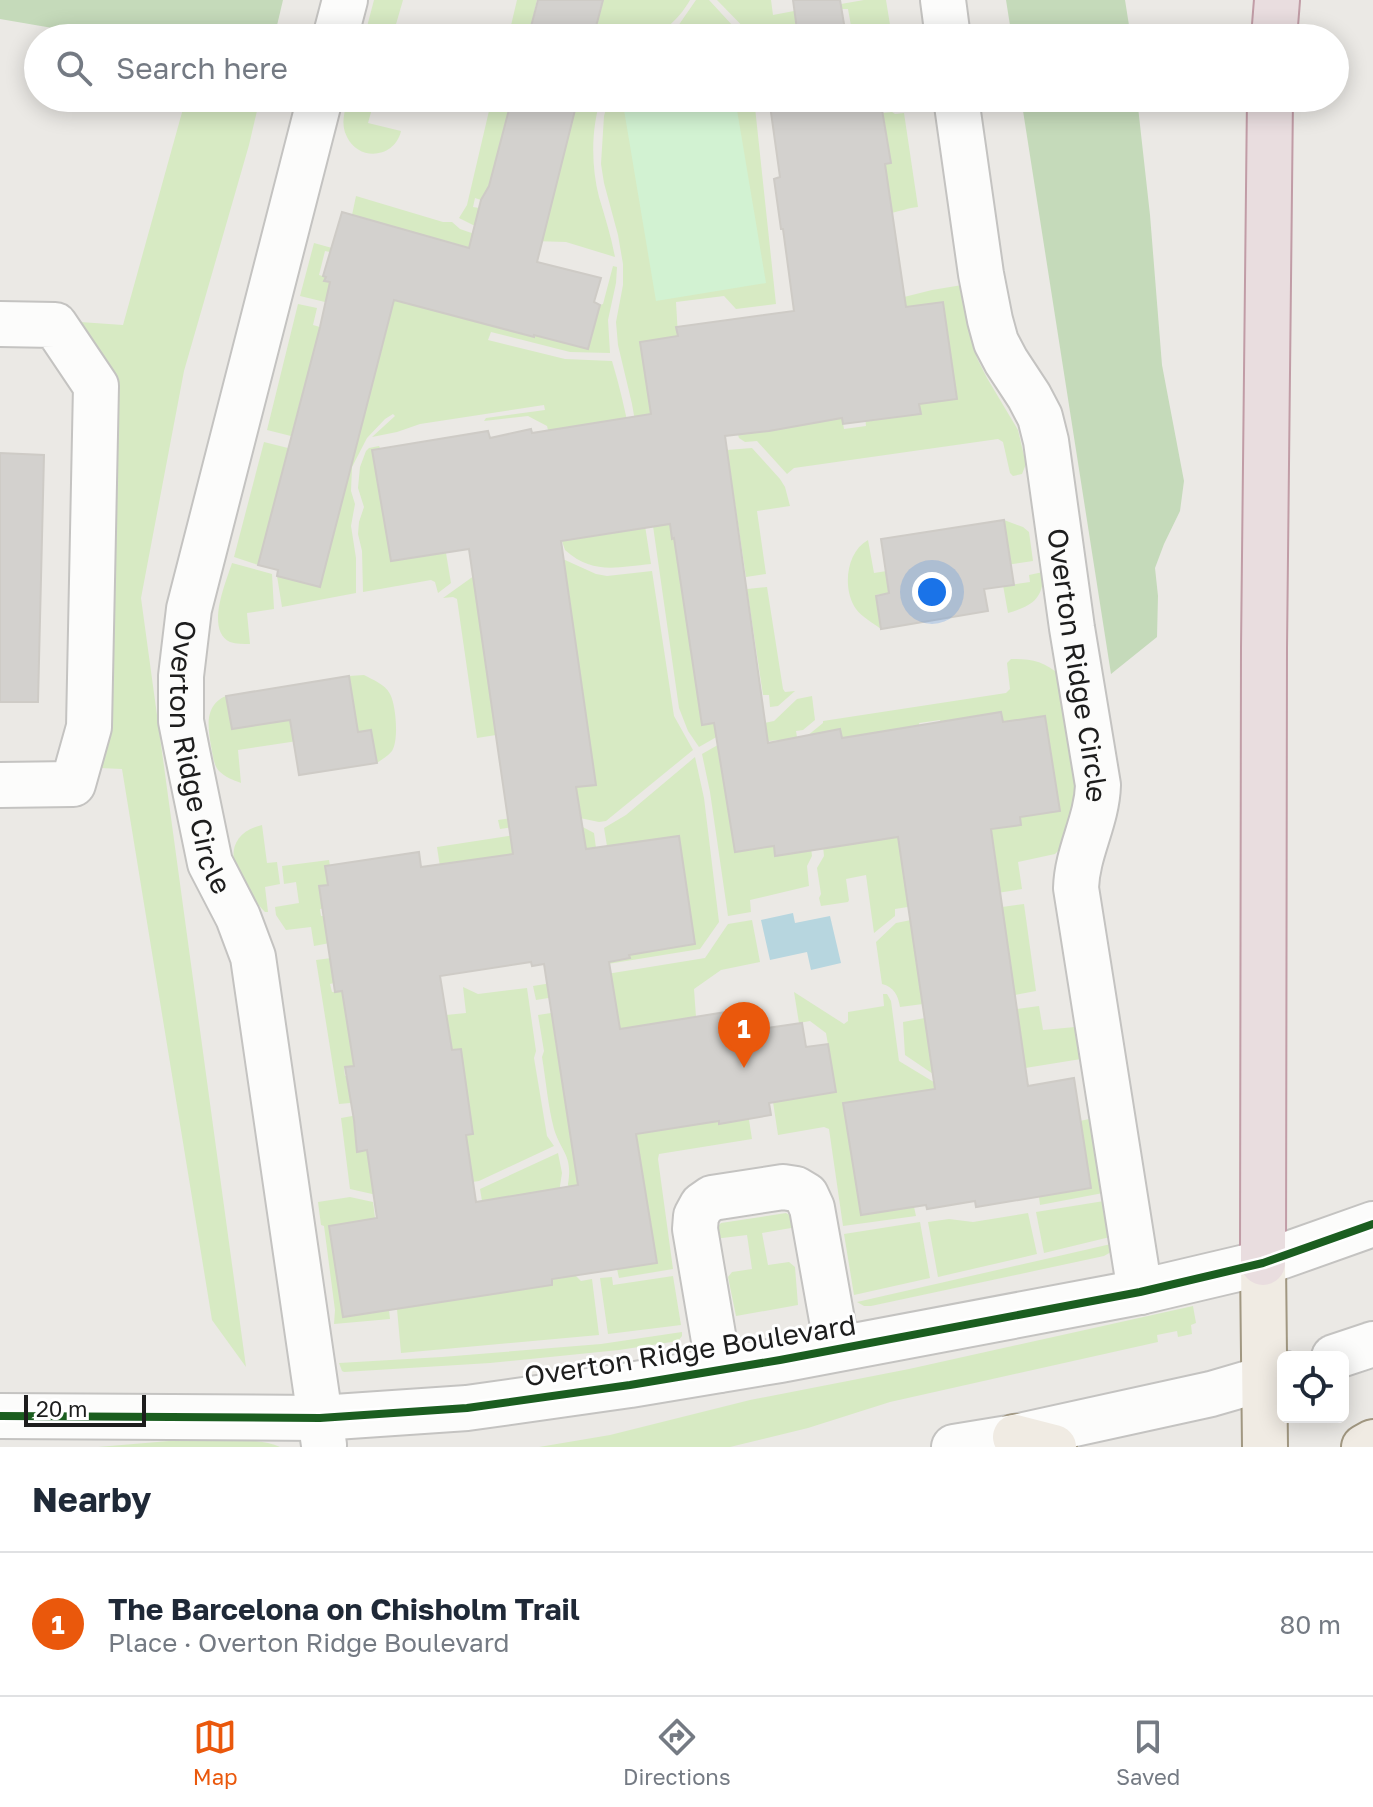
<!DOCTYPE html>
<meta charset="utf-8">
<style>
:root{--surface:#fff;--page:#f2f2f3;--text:#1f2937;--muted:#747a83;--line:#e0e1e3;--accent:#ea580c}
body{margin:0;font-family:"Golos Text",sans-serif;background:var(--page);color:var(--text)}
.controls{position:absolute;right:24px;bottom:24px;display:grid;overflow:hidden;border-radius:12px;box-shadow:0 4px 20px #0003}
.controls button{width:72px;height:72px;display:grid;place-items:center;padding:0;border:0;border-bottom:2px solid var(--line);background:var(--surface);color:var(--text);font:40px sans-serif}
.scale{position:absolute;left:24px;bottom:20px;width:122px;box-sizing:border-box;padding-left:8px;border:4px solid #1d1d1d;border-top:0;font-size:22px;line-height:28px;white-space:nowrap;color:#1d1d1d;-webkit-text-stroke:6px #fff;paint-order:stroke}
.you{position:absolute;left:932px;top:592px;width:28px;height:28px;margin:-20px;border:6px solid #fff;border-radius:50%;background:#1a73e8;box-shadow:0 0 0 12px #1a73e833}
.badge{display:grid;place-items:center;width:52px;height:52px;border-radius:50%;background:var(--accent);color:#fff;font-size:26px;font-weight:700}
.pin{position:absolute;translate:-50% -66px;filter:drop-shadow(0 2px 4px #0008)}
.pin::after{content:'';position:absolute;top:42px;width:28px;height:24px;background:inherit;clip-path:polygon(0 0,100% 0,50% 100%)}
.list{margin:0;padding:0;list-style:none}
h2{display:flex;justify-content:space-between;align-items:center;height:104px;margin:0;padding:0 32px;font-size:34px}
h2 small{font-size:26px;font-weight:400;color:var(--muted)}
.list li{display:grid;grid-template-columns:52px 1fr auto;gap:24px;align-items:center;box-sizing:border-box;height:144px;padding:0 32px;border-top:2px solid var(--line)}
.list b{display:block;font-size:30px;white-space:nowrap}
.list p{margin:0;font-size:26px;white-space:nowrap;color:var(--muted)}
.list em{font-size:26px;font-style:normal;color:var(--muted)}
.icon{flex:none;width:44px;height:44px;fill:none;stroke:currentColor;stroke-width:2;stroke-linecap:round;stroke-linejoin:round}
.map{position:relative;flex:none;width:1373px;height:1447px;overflow:hidden}
.search{position:absolute;background:var(--surface);box-shadow:0 4px 20px #0003;left:24px;right:24px;top:24px;height:88px;display:flex;align-items:center;gap:20px;box-sizing:border-box;padding:0 28px;border-radius:44px;color:var(--muted);font-size:30px}
.sheet{height:248px;background:var(--surface)}
nav{display:flex;justify-content:space-around;align-items:center;box-sizing:border-box;height:112px;border-top:2px solid var(--line);background:var(--surface);font-size:22px;color:var(--muted)}
nav a{display:grid;justify-items:center;gap:4px}
nav .on{color:var(--accent)}
.map>svg:first-child{display:block}
.grass{fill:#d7eac3}
.forest{fill:#c5daba}
.park{fill:#d2f2d2}
.water{fill:#b7d6df}
.building{fill:#d3d1ce;stroke:#cecbc6;stroke-width:2;fill-rule:evenodd}
.lines{fill:none;stroke-linecap:round;stroke-linejoin:round}
.minor-casing{stroke:#c4c3c1;stroke-width:48}
.major-casing{stroke:#a19781;stroke-width:48}
.highway-casing{stroke:#c19ca6;stroke-width:48}
.minor{stroke:#fcfcfb;stroke-width:44}
.major{stroke:#f0ebe3;stroke-width:44}
.highway{stroke:#e9dddf;stroke-width:44}
.cycleway-casing{stroke:#fff;stroke-width:13}
.cycleway{stroke:#1b5e20;stroke-width:8}
.labels{text-anchor:middle;dominant-baseline:central;stroke-width:6;stroke-linejoin:round;paint-order:stroke}
.street-label{font-size:28px;fill:#1d1d1d;stroke:#fff}
</style>
<div class="map">
<svg width="1373" height="1447" viewBox="0 0 1373 1447">
<rect width="100%" height="100%" fill="#ebe9e5"/>
<!-- grass -->
<g class="grass">
<polygon points="374,0 403,0 392,38 364,38"/>
<polygon points="517,0 537,0 528,38 508,38"/>
<path d="M603,0h87c-9,16 -26,34 -44,38 -12,3 -38,0 -53,0z"/>
<polygon points="696,0 709,0 744,38 660,38 678,26"/>
<polygon points="717,0 771,0 773,15 794,11 798,37 803,36 804,38 754,38"/>
<polygon points="864,0 886,0 891,31 853,37 848,9 842,9 841,4"/>
<polygon points="186,98 260,98 249,145 184,371 141,598 246,1367 212,1320 122,769 78,767 80,322 123,325"/>
<path d="M348,98h27l-7,25 33,8c-6,27 -42,31 -54,6 -7,-13 -2,-27 1,-39z"/>
<polygon points="492,98 511,99 511,101 506,100 503,109 509,111 489,187 481,200 475,198 473,207 479,208 492,231 473,225 459,218 467,205"/>
<path d="M578,98h23c-10,30 -10,68 -2,99 6,20 12,39 16,60l-49,-15 -33,-1 10,-3z"/>
<polygon points="609,98 754,98 776,304 736,309 724,296 676,302 678,336 640,342 672,538 674,538 702,725 737,720 741,723 699,747 688,731 679,708 651,512 632,404 618,345 616,322 623,285 623,264 618,235 604,183 601,164 604,116"/>
<path d="M892,112l3,2 9,-1 14,94c-10,1 -17,4 -27,6l-6,-49 6,-1 -8,-50z"/>
<polygon points="356,196 443,222 452,222 460,229 486,238 482,251 352,215"/>
<path d="M314,243l18,5 -2,4 -5,-1 -6,24 7,2 -1,4 208,56 1,-2 54,14 12,-44 3,-1 10,-38 4,1 -1,16 -8,37 2,33 -40,-1 -79,-20 -3,8 77,19 47,2c20,66 28,135 39,203 -34,3 -58,11 -86,-14l-3,-9 59,-9 -73,-102 -1,-4 -19,-10 -44,5 2,-3 59,-8 -1,-5 -124,19 -23,8 -25,5 23,-21 -2,-2 -8,5 -18,19 -15,29 -1,24 4,13 -4,22 5,32v35l-74,14 -5,-31 43,11 68,-262 -34,-16 -54,-13z"/>
<polygon points="962,285 977,358 987,378 1018,430 1026,464 1022,474 1013,476 1010,473 1003,442 998,439 794,468 787,474 757,441 745,442 739,438 737,431 748,422 750,433 842,418 844,429 866,426 865,416 921,413 919,404 957,399 943,302 906,307 900,298 932,290"/>
<polygon points="298,304 317,308 313,325 320,327 291,436 267,430"/>
<polygon points="264,442 288,448 258,565 234,557"/>
<polygon points="379,446 380,448 372,450 391,560 446,553 451,583 438,593 435,582 431,580 363,592 362,551 358,534 359,522 364,507 358,488 360,467 366,451 369,448"/>
<polygon points="752,448 780,479 785,487 790,506 757,511 766,574 746,577 727,450"/>
<path d="M1004,520l19,7 6,5 4,29 -27,4 2,20 22,-3 -1,-7 14,-3c1,27 -11,34 -35,41l-7,-39 -125,21 5,34c-8,-6 -19,-12 -25,-20 -14,-20 -10,-57 12,-69l6,33 134,-21z"/>
<polygon points="565,560 596,574 607,576 652,571 674,716 693,750 606,821 599,822 575,817 500,829 498,820 533,815 580,811 576,787 596,784 566,574 496,735 477,738 457,599 453,597 443,598 478,573"/>
<path d="M232,563l40,11 2,35 -27,4 3,31c-6,0 -14,0 -20,-2 -25,-12 -4,-60 2,-79z"/>
<polygon points="767,587 783,689 785,692 795,691 778,706 770,707 769,695 763,695 747,589"/>
<path d="M1011,659c19,0 34,2 48,16l19,127 -19,48 -4,4 -37,8 4,27 -127,20v7l-21,17 -8,-58 -20,4 3,21 -1,2 -27,4 -2,-8 2,-4 -4,-26 7,-12 -1,-10 34,-3 203,-32 -16,-95 -41,6 -2,-10 -58,19 -3,-11 -21,3 2,11 -79,4 -2,-9 -33,7 16,-13v-2l183,-28 4,-4 -3,-26z"/>
<path d="M364,675c9,5 21,9 26,19 6,11 9,46 2,57 -4,5 -10,8 -15,12l-6,-33 -133,20 3,33c-8,-3 -16,-6 -22,-12 -6,-7 -6,-16 -8,-25 -3,-18 -7,-41 15,-50l7,33 121,-19 -5,-34z"/>
<polygon points="812,696 815,720 803,730 796,731 797,737 790,739 791,744 780,744 779,740 759,742 720,757 735,852 774,846 776,856 811,848 812,856 807,866 809,886 750,900 751,912 728,916 710,792 702,754 751,726 774,721 797,699"/>
<polygon points="695,757 704,798 719,922 700,949 583,968 581,966 629,958 629,955 695,944 679,836 607,846 604,828 626,815"/>
<path d="M262,825l5,38 10,-1 3,22 -15,3 3,25h-3c-7,-8 -17,-16 -22,-26 -15,-26 -15,-53 19,-61z"/>
<polygon points="579,825 594,833 596,848 566,852 515,854 440,867 437,847"/>
<polygon points="329,860 330,866 325,867 331,907 320,909 321,916 324,916 335,942 314,946 311,927 286,930 276,915 275,907 299,903 296,882 284,884 282,866"/>
<polygon points="1024,904 1036,991 1015,995 1002,907"/>
<polygon points="752,920 760,962 721,970 694,989 696,1017 719,1124 743,1120 747,1107 752,1139 659,1154 658,1159 673,1269 619,1278 617,1269 657,1262 614,995 567,995 536,1000 533,986 705,958 728,924"/>
<path d="M911,920l12,84 -23,3c-2,-12 -6,-20 -18,-23l-6,-42 20,-19z"/>
<polygon points="339,957 334,983 330,984 332,992 342,991 354,1066 344,1068 345,1076 352,1075 361,1102 339,1104 316,960"/>
<polygon points="463,987 478,994 527,988 536,1051 534,1058 547,1136 554,1146 479,1181 381,1196 350,1189 341,1118 358,1115 357,1151 367,1150 373,1190 466,1135 473,1134 470,1111 456,1059 462,1058 461,1050 452,1050 446,1015 466,1013"/>
<polygon points="794,992 844,1024 848,1021 848,1012 884,1006 883,994 887,994 891,1001 899,1061 937,1084 1006,1080 844,1103 861,1215 914,1207 916,1216 843,1226 829,1129 824,1127 778,1135 773,1102 836,1091 826,1033 810,1021 799,1023"/>
<polygon points="1039,1006 1043,1030 1075,1027 1081,1059 1007,1071 936,1076 905,1055 903,1022 925,1018 933,1069 1024,1056 1017,1009"/>
<path d="M551,1013l37,236 -9,12 -11,-77c5,-29 -7,-32 -14,-55 -6,-23 -8,-48 -12,-72l2,-6 -6,-36z"/>
<polygon points="1089,1119 1103,1193 1040,1205 1039,1197 1091,1188 1080,1121"/>
<polygon points="558,1153 562,1173 560,1186 574,1274 581,1281 592,1279 599,1335 401,1353 397,1309 552,1285 538,1192 482,1201 480,1189"/>
<polygon points="350,1197 373,1202 375,1218 329,1226 343,1317 389,1310 390,1319 334,1324 335,1310 324,1226 321,1225 318,1202"/>
<polygon points="1104,1201 1110,1237 1044,1253 1036,1212"/>
<polygon points="786,1213 793,1217 797,1227 762,1233 768,1265 789,1262 795,1267 798,1305 736,1316 728,1277 732,1272 752,1269 747,1235 714,1239 715,1230 721,1223"/>
<polygon points="1028,1213 1037,1254 938,1277 928,1222 949,1219 973,1222"/>
<polygon points="920,1222 930,1278 854,1295 844,1234"/>
<polygon points="1111,1244 1111,1252 1104,1256 871,1306 864,1306 857,1302"/>
<polygon points="673,1276 681,1325 608,1334 600,1278 612,1277 613,1285"/>
<polygon points="1193,1306 1196,1323 1191,1325 1192,1334 1178,1337 1177,1331 1157,1335 1158,1342 890,1402 808,1428 730,1447 539,1447 610,1435 750,1400 909,1369"/>
<polygon points="682,1332 682,1336 678,1341 619,1350 490,1363 344,1372 342,1371 339,1363 442,1357 601,1344"/>
<path d="M169,1441c31,0 84,-6 111,6h-182z"/>
</g>
<!-- forest -->
<g class="forest">
<polygon points="0,0 283,0 274,38 111,38 0,19"/>
<polygon points="1006,0 1125,0 1131,38 1012,38"/>
<polygon points="1021,98 1137,98 1150,215 1162,365 1184,481 1180,511 1164,544 1155,568 1158,596 1157,637 1111,674"/>
</g>
<!-- park -->
<polygon class="park" points="622,98 735,98 766,283 656,301"/>
<!-- water -->
<polygon class="water" points="793,913 795,923 830,916 841,963 811,970 807,952 770,960 761,920"/>
<!-- building -->
<g class="building">
<polygon points="538,0 603,0 593,38 528,38"/>
<polygon points="793,0 840,0 845,30 798,37"/>
<polygon points="512,98 578,98 537,262 601,278 594,302 600,305 588,349 534,335 534,337 394,300 320,587 277,576 278,570 258,565 320,327 330,282 324,281 326,277 323,276 342,212 469,248 481,200 489,186"/>
<path d="M769,98h111l11,65 -6,1 21,143 37,-5 14,97 -38,5 2,10 -78,10 -1,-6 -73,13 -44,5 43,307 72,-14 2,9 159,-26 2,10 42,-6 15,95 -40,6 1,8 -30,4 37,257 46,-8 17,110 -115,19 -1,-6 -48,8 -1,-4 -65,10 -18,-112 92,-14 -37,-252 -123,19 -1,-10 -39,6 -21,-129 -12,2 -28,-187 -2,1 -2,-15 -109,17 35,244 -20,2 10,62 93,-13 16,108 -66,11 1,3 -21,4 11,67 137,-22 4,22 41,-6 4,24 22,-3 8,48 -67,11 2,12 -52,9v-3l-83,13 21,129 -105,16v6l-209,32 -14,-91 48,-8 -10,-68 -10,2 -3,-32 -9,-53 9,-1 -12,-75 -7,1 -16,-106 9,-1 -3,-19 94,-14 2,15 92,-13 -44,-305 -78,12 -19,-111 116,-19 2,7 41,-9 1,4 119,-19 -11,-72 38,-6 -2,-9 118,-16 -11,-82h-2l-7,-50 6,-2zM531,962l1,4 12,-2 34,221 -102,17 -10,-67 7,-1 -12,-85 -9,1 -12,-74z"/>
<polygon points="0,453 44,455 38,702 0,702"/>
<polygon points="1004,520 1014,585 984,589 988,611 881,629 876,596 889,593 881,539"/>
<polygon points="349,676 358,732 371,730 377,763 299,775 290,720 232,729 226,696"/>
</g>
<g class="lines">
<defs>
<g id="minor">
<polyline points="943,0 948,38"/>
<polyline points="335,38 345,0"/>
<path id="s1" d="M320,98l-131,511 -8,67v45l6,30 23,112 28,54 15,40 71,488"/>
<path id="s2" d="M956,98l25,176 9,46 6,22 10,19 23,35 11,21 6,24 26,187 26,157c-1,36 -21,67 -22,103l64,404"/>
<polyline points="0,324 55,325 96,386 89,727 73,784 0,785"/>
<polyline points="1334,1357 1373,1344"/>
<polyline points="719,1370 695,1229 696,1216 702,1205 712,1198 783,1187 796,1189 806,1195 812,1208 837,1348"/>
<polyline points="0,1416 320,1418 467,1408 630,1385 780,1360 1140,1292 1263,1263 1373,1224"/>
<polyline points="954,1447 1015,1437 1211,1394 1283,1373"/>
</g>
<g id="major">
<polyline points="1263,1263 1265,1447"/>
<polyline points="1015,1437 1054,1447"/>
<polyline points="1364,1447 1373,1442"/>
</g>
<g id="highway">
<polyline points="1274,38 1277,0"/>
<polyline points="1263,1263 1264,648 1270,98"/>
</g>
</defs>
<!-- minor casing -->
<use href="#minor" class="minor-casing"/>
<!-- major casing -->
<use href="#major" class="major-casing"/>
<!-- highway casing -->
<use href="#highway" class="highway-casing"/>
<!-- minor -->
<use href="#minor" class="minor"/>
<!-- major -->
<use href="#major" class="major"/>
<!-- highway -->
<use href="#highway" class="highway"/>
<defs>
<polyline id="cycleway" points="0,1416 320,1418 467,1408 630,1385 780,1360 1140,1292 1263,1263 1373,1224"/>
</defs>
<!-- cycleway casing -->
<use href="#cycleway" class="cycleway-casing"/>
<!-- cycleway -->
<use href="#cycleway" class="cycleway"/>
</g>
<g class="labels">
<!-- street labels -->
<g class="street-label">
<text stroke="none"><textPath href="#s2" startOffset="586">Overton Ridge Circle</textPath></text>
<text stroke="none"><textPath href="#s1" startOffset="678">Overton Ridge Circle</textPath></text>
<text transform="translate(690 1350) rotate(-9)">Overton Ridge Boulevard</text>
</g>
</g>
</svg>
<div class="controls">
<button><svg class="icon" aria-label="locate" viewBox="0 0 24 24"><circle cx="12" cy="12" r="6"/><path d="M12 2v4M12 18v4M2 12h4M18 12h4"/></svg></button>
</div>
<div class="scale">20 m</div>
<div class="you"></div>
<div class="pin badge" style="left:744px;top:1068px">1</div>
<div class="search"><svg class="icon" aria-label="search" viewBox="0 0 24 24"><circle cx="10" cy="10" r="6"/><path d="M15 15l6 6"/></svg>Search here</div>
</div>
<section class="sheet">
<h2>Nearby<small></small></h2>
<ul class="list">
<li><span class="badge">1</span><div><b>The Barcelona on Chisholm Trail</b><p>Place · Overton Ridge Boulevard</p></div><em>80 m</em></li>
</ul>
</section>
<nav>
<a class="on"><svg class="icon" aria-label="map" viewBox="0 0 24 24"><path d="M3 6l6-2 6 2 6-2v14l-6 2-6-2-6 2zM9 4v14M15 6v14"/></svg>Map</a>
<a><svg class="icon" aria-label="directions" viewBox="0 0 24 24"><path d="M12 3l9 9-9 9-9-9zM9 14v-3h6M13 9l2 2-2 2"/></svg>Directions</a>
<a><svg class="icon" aria-label="saved" viewBox="0 0 24 24"><path d="M7 4h10v16l-5-4-5 4z"/></svg>Saved</a>
</nav>
